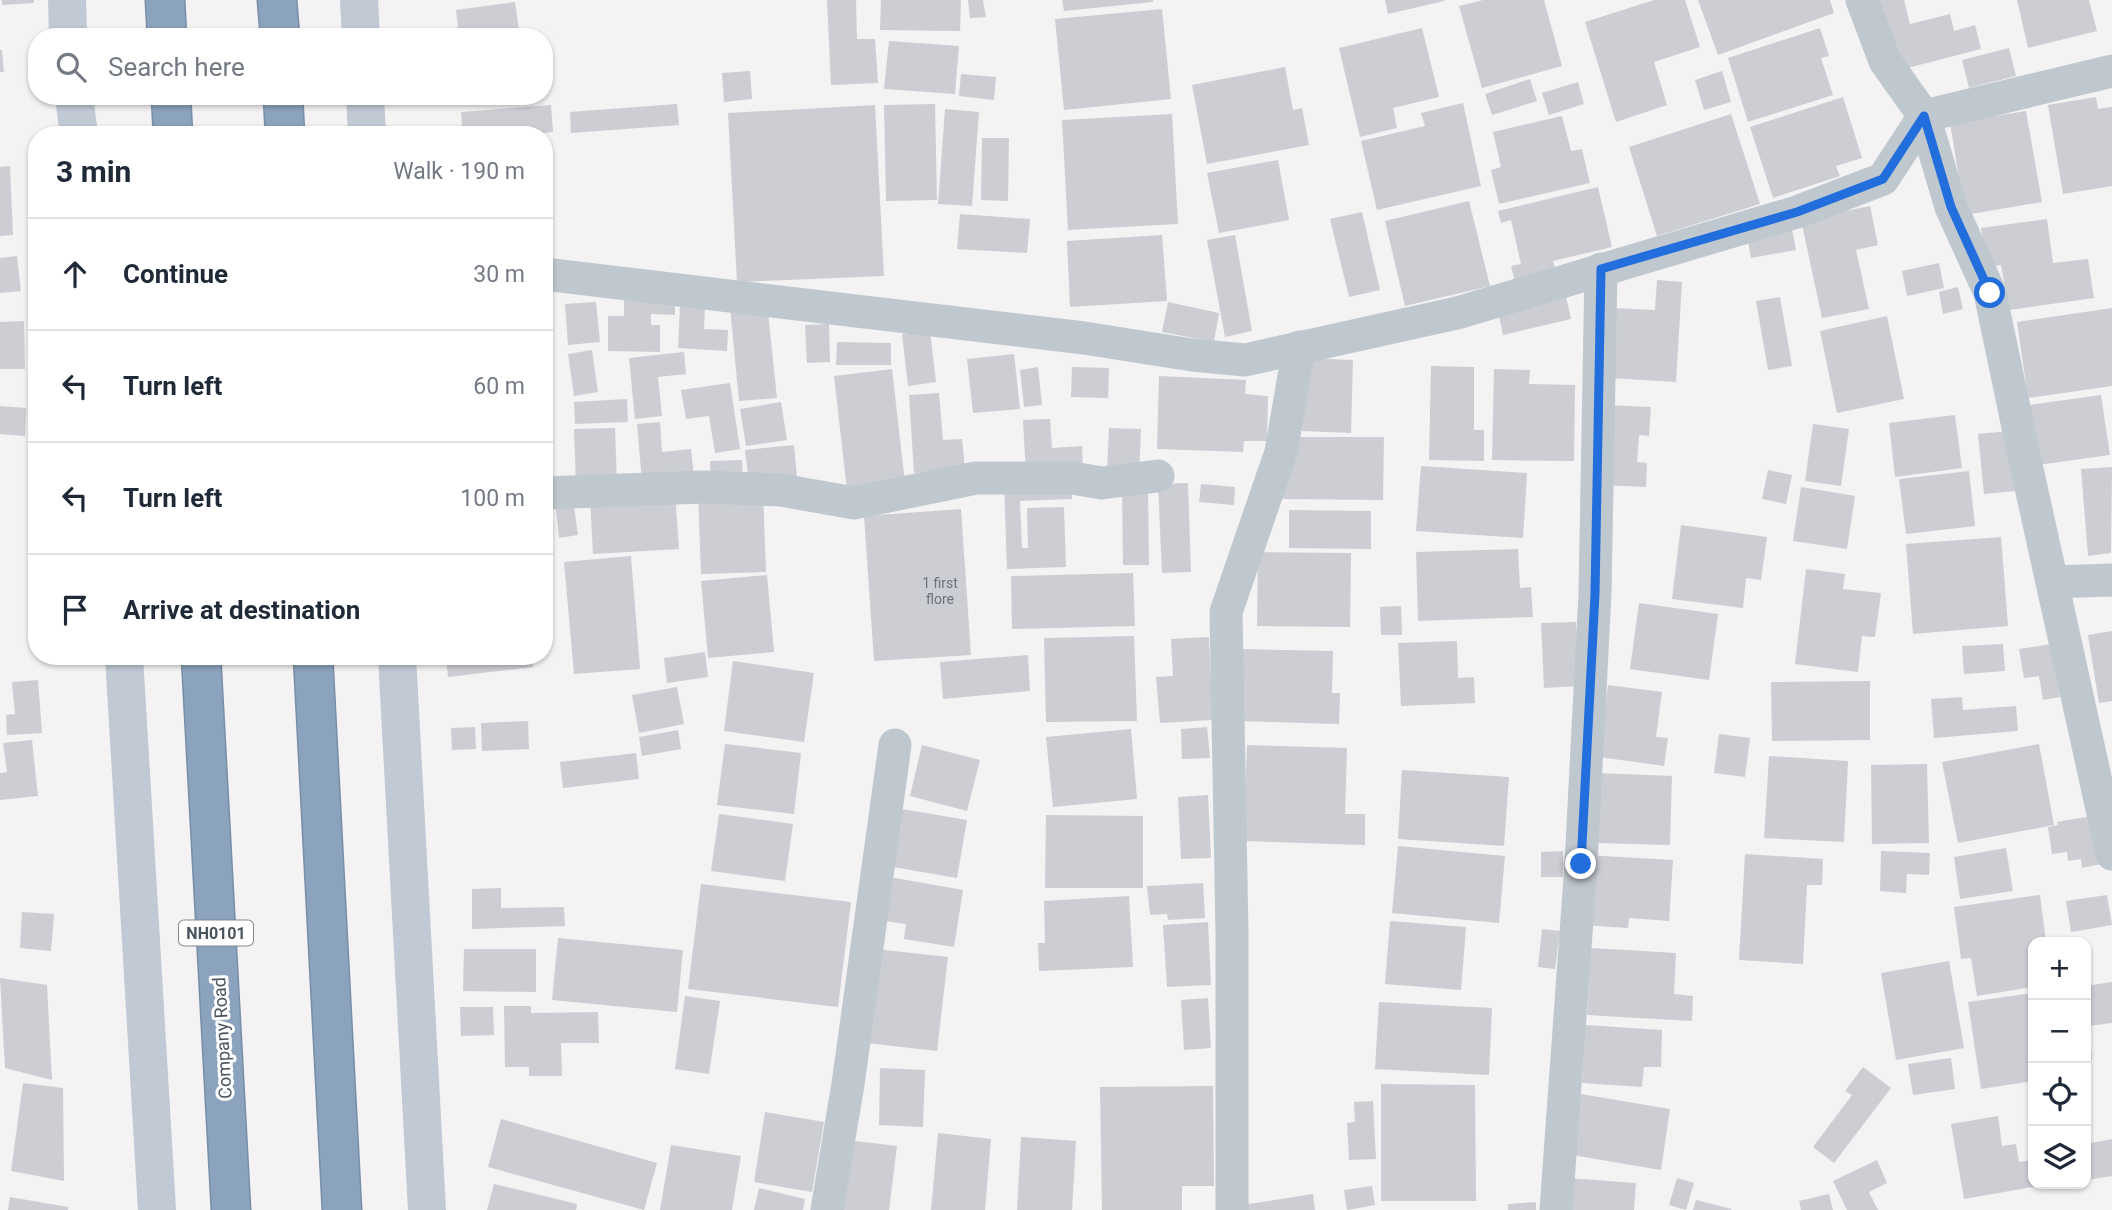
<!DOCTYPE html>
<meta charset="utf-8">
<style>
:root{--surface:#fff;--page:#f6f6f7;--text:#1f2937;--muted:#747a83;--line:#e0e1e3}
body{margin:0;font-family:Roboto,sans-serif;background:var(--page);color:var(--text)}
.controls{position:absolute;right:21px;bottom:21px;display:grid;overflow:hidden;border-radius:14px;box-shadow:0 2px 5px #0004}
.controls button{width:63px;height:63px;display:grid;place-items:center;padding:0;border:0;border-bottom:2px solid var(--line);background:var(--surface);color:var(--text);font:35px sans-serif}
.stop{position:absolute;width:21px;height:21px;margin:-16px;border:5px solid #226edd;border-radius:50%;background:#fff}
.stop.end{background:#226edd;border-color:#fff;box-shadow:0 2px 7px #0008}
.list{margin:0;padding:0;list-style:none}
h2{display:flex;justify-content:space-between;align-items:center;height:91px;margin:0;padding:0 28px;font-size:30px}
h2 small{font-size:23px;font-weight:400;color:var(--muted)}
.list li{display:grid;grid-template-columns:46px 1fr auto;gap:21px;align-items:center;box-sizing:border-box;height:112px;padding:0 28px;border-top:2px solid var(--line)}
.list b{display:block;font-size:26px;white-space:nowrap}
.list em{font-size:23px;font-style:normal;color:var(--muted)}
.icon{flex:none;width:38px;height:38px;fill:none;stroke:currentColor;stroke-width:2;stroke-linecap:round;stroke-linejoin:round}
.map{position:relative;flex:none;width:2112px;height:1210px;overflow:hidden}
.search{position:absolute;background:var(--surface);box-shadow:0 2px 5px #0004;left:28px;top:28px;width:525px;height:77px;display:flex;align-items:center;gap:18px;box-sizing:border-box;padding:0 24px;border-radius:28px;color:var(--muted);font-size:26px}
.panel{position:absolute;background:var(--surface);box-shadow:0 2px 5px #0004;left:28px;top:126px;width:525px;height:539px;border-radius:28px}
.map>svg:first-child{display:block}
.building{fill:#ccced4}
.lines{fill:none;stroke-linecap:round;stroke-linejoin:round}
.highway-casing{stroke:#778ea9;stroke-width:41}
.street{stroke:#c0c8cf;stroke-width:33}
.secondary{stroke:#c0c9d4;stroke-width:38}
.highway{stroke:#8ca3bd;stroke-width:38}
.route{stroke:#226edd;stroke-width:9}
.labels{text-anchor:middle;dominant-baseline:central;stroke-width:6;stroke-linejoin:round;paint-order:stroke}
.number-label{font-size:14px;fill:#6a727c}
.shield{fill:#fff;stroke:#80878e;stroke-width:2}
.shield-label{font-size:16px;font-weight:bold;fill:#4a545e}
.street-label{font-size:18px;fill:#4a545e;stroke:#fff}
</style>
<div class="map">
<svg width="2112" height="1210" viewBox="0 0 2112 1210">
<rect width="100%" height="100%" fill="#f4f2f2"/>
<!-- building -->
<g class="building">
<polygon points="2,0 34,0 34,3 2,5"/>
<polygon points="827,0 856,0 857,39 875,39 878,83 831,85"/>
<polygon points="881,0 961,0 960,31 880,30"/>
<polygon points="968,0 983,0 986,17 970,18"/>
<polygon points="1062,0 1153,0 1153,2 1064,11"/>
<polygon points="1385,0 1444,0 1444,1 1388,14"/>
<polygon points="1483,0 1544,0 1562,66 1482,88 1459,6"/>
<polygon points="1654,0 1685,0 1700,47 1654,62 1667,105 1616,122 1585,22"/>
<polygon points="1698,0 1830,0 1834,13 1718,55"/>
<polygon points="1878,0 1904,0 1910,24 1950,14 1954,31 1975,25 1981,49 1896,71"/>
<polygon points="2017,0 2089,0 2097,31 2028,48"/>
<polygon points="515,2 520,37 459,37 456,10"/>
<polygon points="1162,9 1171,99 1064,110 1055,19"/>
<polygon points="1422,28 1439,97 1393,108 1397,128 1360,137 1339,48"/>
<polygon points="1820,28 1829,56 1821,58 1833,95 1748,122 1728,58"/>
<polygon points="889,41 959,46 955,94 884,89"/>
<polygon points="2009,48 2016,76 1969,88 1962,60"/>
<polygon points="0,50 2,50 4,72 0,72"/>
<polygon points="1285,67 1293,110 1302,108 1309,145 1207,164 1192,85"/>
<polygon points="750,71 752,99 724,102 722,73"/>
<polygon points="1722,71 1731,102 1704,110 1695,80"/>
<polygon points="961,74 996,77 994,100 959,96"/>
<polygon points="1530,79 1537,101 1492,115 1485,94"/>
<polygon points="1578,82 1584,104 1549,115 1542,93"/>
<polygon points="1843,97 1862,158 1836,166 1840,176 1773,198 1750,127"/>
<polygon points="2096,97 2098,109 2112,107 2112,186 2063,194 2048,105"/>
<polygon points="1463,103 1481,186 1377,210 1361,141 1425,126 1421,113"/>
<polygon points="677,104 679,125 571,133 570,112"/>
<polygon points="935,104 937,200 886,201 884,105"/>
<polygon points="551,105 553,132 528,135 463,135 461,112"/>
<polygon points="875,105 884,276 737,282 728,113"/>
<polygon points="945,109 979,112 972,206 938,204"/>
<polygon points="2026,111 2042,202 1965,215 1950,123"/>
<polygon points="1172,114 1178,224 1068,230 1062,120"/>
<polygon points="1731,114 1760,204 1657,236 1629,147"/>
<polygon points="1562,116 1571,151 1582,149 1590,183 1499,204 1491,170 1501,167 1493,132"/>
<polygon points="982,138 1009,138 1008,201 981,200"/>
<polygon points="1278,160 1289,220 1219,233 1207,173"/>
<polygon points="10,166 13,235 0,236 0,167"/>
<polygon points="1598,187 1612,247 1553,261 1557,276 1516,286 1511,266 1521,264 1511,220 1501,223 1498,211"/>
<polygon points="1469,201 1490,286 1405,306 1385,221"/>
<polygon points="1870,206 1878,245 1856,250 1869,309 1822,318 1801,220"/>
<polygon points="1362,212 1380,290 1349,297 1330,219"/>
<polygon points="960,214 1030,219 1027,253 957,249"/>
<polygon points="2047,219 2053,263 2088,259 2094,298 2009,310 2001,265 1987,267 1981,228"/>
<polygon points="1792,229 1796,250 1751,258 1747,236"/>
<polygon points="1162,235 1167,301 1070,307 1067,241"/>
<polygon points="1235,235 1252,331 1225,337 1207,240"/>
<polygon points="17,256 21,291 0,293 0,258"/>
<polygon points="1939,263 1944,288 1907,296 1902,271"/>
<polygon points="1657,280 1682,282 1676,382 1610,378 1614,308 1655,310"/>
<polygon points="1958,287 1963,309 1943,314 1939,292"/>
<polygon points="624,290 675,292 675,315 651,314 651,325 660,325 660,352 608,351 608,316 624,316"/>
<polygon points="1565,292 1571,319 1503,335 1497,307"/>
<polygon points="1780,297 1792,366 1768,370 1756,301"/>
<polygon points="596,302 600,342 568,345 565,304"/>
<polygon points="1168,302 1219,313 1214,342 1162,332"/>
<polygon points="767,303 777,398 739,401 730,307"/>
<polygon points="680,304 705,305 704,329 728,330 727,351 678,348"/>
<polygon points="2112,308 2112,386 2028,398 2017,322"/>
<polygon points="1887,316 1904,399 1837,413 1820,331"/>
<polygon points="24,321 25,369 0,369 0,322"/>
<polygon points="829,324 830,362 807,363 805,325"/>
<polygon points="930,331 936,382 908,386 902,334"/>
<polygon points="837,342 891,343 891,365 836,365"/>
<polygon points="592,350 598,392 574,396 568,354"/>
<polygon points="684,352 686,374 658,377 662,416 635,419 629,358"/>
<polygon points="1014,354 1020,409 973,413 967,359"/>
<polygon points="1303,358 1353,360 1351,433 1302,431"/>
<polygon points="1431,366 1474,367 1474,430 1484,430 1484,461 1429,460"/>
<polygon points="1038,367 1042,405 1024,407 1020,370"/>
<polygon points="1072,367 1109,368 1108,398 1071,397"/>
<polygon points="892,369 905,483 847,490 834,376"/>
<polygon points="1494,369 1530,370 1529,384 1575,385 1574,461 1492,460"/>
<polygon points="1159,376 1246,380 1245,394 1268,396 1267,441 1244,441 1243,452 1157,449"/>
<polygon points="730,383 740,449 715,453 709,416 686,419 681,390"/>
<polygon points="939,393 943,440 962,439 965,469 914,473 909,395"/>
<polygon points="2101,395 2110,455 2037,465 2029,405"/>
<polygon points="627,399 628,422 575,424 574,402"/>
<polygon points="781,402 787,440 746,446 740,409"/>
<polygon points="1607,405 1651,407 1649,436 1639,435 1637,462 1647,463 1646,487 1602,485"/>
<polygon points="0,406 26,408 25,436 0,434"/>
<polygon points="1955,415 1962,468 1895,477 1889,423"/>
<polygon points="1050,419 1052,448 1082,446 1083,473 1026,475 1023,420"/>
<polygon points="660,422 662,452 691,449 694,478 642,482 637,424"/>
<polygon points="1813,424 1849,429 1841,486 1805,481"/>
<polygon points="615,428 617,485 576,486 574,429"/>
<polygon points="1109,428 1141,429 1139,474 1107,472"/>
<polygon points="2009,431 2016,491 1984,494 1978,434"/>
<polygon points="1293,437 1384,437 1383,500 1282,499"/>
<polygon points="794,445 797,477 749,482 745,450"/>
<polygon points="742,460 743,481 711,482 710,461"/>
<polygon points="1421,466 1527,473 1523,538 1416,531"/>
<polygon points="2112,467 2111,553 2088,556 2081,469"/>
<polygon points="1768,470 1792,475 1786,504 1762,499"/>
<polygon points="1969,471 1975,526 1906,534 1899,479"/>
<polygon points="1071,481 1072,499 1020,501 1022,548 1028,548 1027,508 1064,507 1066,567 1007,569 1004,483"/>
<polygon points="1188,483 1191,572 1162,573 1158,484"/>
<polygon points="1201,484 1235,487 1234,505 1199,502"/>
<polygon points="1801,487 1855,496 1847,549 1793,541"/>
<polygon points="1122,488 1148,488 1149,565 1123,565"/>
<polygon points="763,492 766,572 701,574 698,494"/>
<polygon points="675,493 679,549 593,554 590,498"/>
<polygon points="573,499 578,535 559,538 555,500"/>
<polygon points="961,509 971,655 874,661 864,516"/>
<polygon points="1289,510 1371,511 1371,549 1289,548"/>
<polygon points="1681,525 1767,537 1761,580 1746,578 1743,608 1672,599"/>
<polygon points="2001,537 2008,626 1913,634 1906,544"/>
<polygon points="1518,549 1520,588 1531,587 1533,617 1418,621 1416,552"/>
<polygon points="1258,552 1351,553 1350,627 1257,626"/>
<polygon points="631,556 640,669 574,674 564,562"/>
<polygon points="1806,569 1845,574 1843,589 1881,593 1875,637 1862,636 1858,672 1795,664"/>
<polygon points="1133,573 1135,626 1012,629 1011,576"/>
<polygon points="767,575 774,652 708,658 701,581"/>
<polygon points="1639,603 1718,614 1709,680 1630,669"/>
<polygon points="1401,606 1402,635 1381,635 1380,607"/>
<polygon points="1576,622 1579,686 1544,688 1541,623"/>
<polygon points="2112,631 2112,701 2099,703 2088,635"/>
<polygon points="1134,636 1137,721 1046,722 1044,638"/>
<polygon points="1209,637 1213,720 1160,723 1156,677 1173,676 1171,639"/>
<polygon points="1457,641 1458,678 1474,677 1475,703 1401,706 1398,643"/>
<polygon points="2003,644 2005,671 1964,674 1962,646"/>
<polygon points="2052,644 2060,697 2043,700 2039,676 2024,678 2019,649"/>
<polygon points="1240,649 1333,651 1332,693 1340,693 1339,724 1238,721"/>
<polygon points="705,652 708,677 667,683 664,658"/>
<polygon points="1028,655 1030,691 943,699 940,662"/>
<polygon points="446,656 532,656 533,667 448,677"/>
<polygon points="733,661 814,673 804,742 724,731"/>
<polygon points="38,680 42,733 7,735 6,715 15,714 12,682"/>
<polygon points="1870,681 1870,740 1772,741 1771,682"/>
<polygon points="1608,685 1662,692 1656,737 1668,738 1664,766 1599,757"/>
<polygon points="677,687 684,724 639,733 632,695"/>
<polygon points="1962,697 1963,710 2016,706 2018,731 1934,738 1931,699"/>
<polygon points="528,721 529,749 482,751 481,723"/>
<polygon points="475,727 476,749 452,750 451,728"/>
<polygon points="1207,727 1210,758 1182,759 1181,729"/>
<polygon points="1131,729 1137,799 1053,807 1046,737"/>
<polygon points="678,730 681,749 642,756 639,737"/>
<polygon points="1719,734 1750,738 1745,777 1714,773"/>
<polygon points="32,740 38,796 0,800 0,773 7,772 3,743"/>
<polygon points="725,744 801,753 794,814 717,805"/>
<polygon points="2039,744 2054,825 1958,843 1942,762"/>
<polygon points="922,745 980,760 967,811 910,796"/>
<polygon points="1247,745 1347,748 1345,814 1365,814 1365,845 1243,841"/>
<polygon points="636,753 639,779 563,788 560,762"/>
<polygon points="1769,756 1848,761 1844,842 1764,838"/>
<polygon points="1927,764 1929,843 1872,844 1871,765"/>
<polygon points="1402,770 1509,777 1504,846 1398,839"/>
<polygon points="1597,773 1672,776 1670,845 1595,843"/>
<polygon points="1208,795 1211,858 1181,859 1178,797"/>
<polygon points="902,809 967,820 957,878 893,867"/>
<polygon points="719,814 793,824 785,881 711,871"/>
<polygon points="1046,815 1143,816 1143,888 1045,888"/>
<polygon points="2092,816 2101,864 2082,868 2081,859 2068,861 2067,852 2052,854 2048,827 2058,825 2057,822"/>
<polygon points="1398,846 1505,856 1499,923 1392,913"/>
<polygon points="2006,848 2013,891 1960,899 1954,857"/>
<polygon points="1563,851 1563,877 1541,877 1541,852"/>
<polygon points="1881,851 1930,853 1929,875 1907,874 1906,893 1880,891"/>
<polygon points="1745,854 1823,859 1822,885 1807,885 1803,964 1739,960"/>
<polygon points="1586,855 1673,860 1669,921 1629,918 1628,928 1582,925"/>
<polygon points="884,876 963,890 954,947 904,939 906,924 878,920"/>
<polygon points="1203,883 1205,918 1168,920 1167,914 1150,915 1147,886"/>
<polygon points="701,884 851,902 838,1007 688,989"/>
<polygon points="501,888 501,908 564,907 565,926 472,929 472,889"/>
<polygon points="2040,895 2046,942 2033,942 2033,987 1977,996 1971,958 1961,959 1954,907"/>
<polygon points="2107,895 2112,925 2071,932 2066,901"/>
<polygon points="1129,896 1133,967 1039,971 1038,943 1045,943 1044,901"/>
<polygon points="22,912 54,914 51,951 20,948"/>
<polygon points="1390,921 1466,927 1461,990 1385,984"/>
<polygon points="1208,922 1211,985 1167,987 1163,925"/>
<polygon points="1542,929 1560,931 1555,969 1538,967"/>
<polygon points="558,938 683,950 677,1012 552,1000"/>
<polygon points="1591,948 1676,953 1674,994 1693,996 1692,1021 1587,1015"/>
<polygon points="464,949 536,949 536,992 463,991"/>
<polygon points="876,949 948,957 937,1051 866,1043"/>
<polygon points="1949,961 1964,1048 1896,1060 1881,973"/>
<polygon points="0,978 47,985 52,1080 5,1068"/>
<polygon points="2112,982 2112,1023 2088,1026 2092,1059 2086,1060 2086,986"/>
<polygon points="2033,993 2033,1081 1981,1089 1968,1002"/>
<polygon points="685,996 720,1001 709,1074 675,1069"/>
<polygon points="1208,998 1211,1048 1184,1050 1181,1000"/>
<polygon points="1379,1002 1492,1008 1489,1075 1375,1069"/>
<polygon points="504,1006 531,1006 531,1013 598,1012 599,1043 561,1043 562,1076 529,1076 529,1067 505,1067"/>
<polygon points="460,1007 493,1007 494,1035 461,1036"/>
<polygon points="1585,1025 1662,1030 1661,1067 1644,1067 1642,1087 1582,1083"/>
<polygon points="1951,1058 1955,1089 1913,1095 1908,1064"/>
<polygon points="1863,1067 1891,1088 1834,1163 1813,1147 1852,1095 1845,1091"/>
<polygon points="880,1068 925,1070 923,1127 879,1125"/>
<polygon points="23,1083 63,1088 64,1181 11,1171"/>
<polygon points="1381,1084 1475,1085 1476,1201 1381,1201"/>
<polygon points="1213,1086 1214,1186 1182,1186 1182,1210 1102,1210 1100,1087"/>
<polygon points="1575,1093 1670,1109 1661,1170 1566,1154"/>
<polygon points="1373,1101 1376,1159 1349,1160 1347,1123 1355,1122 1354,1102"/>
<polygon points="765,1112 824,1122 812,1192 754,1182"/>
<polygon points="1998,1116 2002,1146 2016,1144 2019,1162 2033,1160 2033,1184 2044,1185 1964,1199 1951,1124"/>
<polygon points="501,1119 657,1163 644,1210 488,1167"/>
<polygon points="938,1133 991,1139 985,1210 931,1210"/>
<polygon points="1021,1137 1076,1141 1072,1210 1017,1210"/>
<polygon points="2112,1139 2112,1176 2086,1180 2086,1144"/>
<polygon points="847,1140 897,1146 889,1210 839,1210"/>
<polygon points="671,1145 741,1156 732,1210 660,1210"/>
<polygon points="1877,1160 1887,1183 1869,1192 1878,1210 1847,1210 1833,1181"/>
<polygon points="1567,1178 1636,1183 1634,1210 1564,1210"/>
<polygon points="1677,1178 1694,1183 1686,1210 1669,1205"/>
<polygon points="494,1184 577,1204 576,1210 487,1210"/>
<polygon points="1372,1186 1375,1205 1347,1210 1344,1190"/>
<polygon points="759,1188 805,1199 803,1210 754,1210"/>
<polygon points="1313,1194 1315,1210 1237,1210 1236,1206"/>
<polygon points="1829,1194 1833,1210 1801,1210 1799,1201"/>
<polygon points="10,1197 68,1207 68,1210 8,1210"/>
<polygon points="1696,1200 1732,1209 1731,1210 1693,1210"/>
<polygon points="1536,1202 1536,1210 1508,1210 1508,1204"/>
</g>
<g class="lines">
<defs>
<g id="highway">
<polyline points="165,0 167,37"/>
<polyline points="277,0 280,37"/>
<polyline points="171,96 173,135"/>
<polyline points="283,96 285,135"/>
<polyline points="201,656 231,1210"/>
<polyline points="313,656 342,1210"/>
</g>
</defs>
<!-- highway casing -->
<use href="#highway" class="highway-casing"/>
<!-- street -->
<g class="street">
<polyline points="1862,0 1885,61 1924,116 1951,207 1990,293 2023,451 2112,854"/>
<polyline points="544,274 1084,338 1192,355 1245,360 1457,313 1797,212 1883,179 1924,116 2112,71"/>
<polyline points="544,493 703,487 781,490 854,503 976,478 1072,478 1102,483 1158,476"/>
<polyline points="2052,582 2112,580"/>
<polyline points="827,1210 848,1084 895,745"/>
<polyline points="1232,1210 1232,933 1226,612 1281,452 1299,347"/>
<polyline points="1556,1210 1581,864 1595,594 1601,269"/>
</g>
<!-- secondary -->
<g class="secondary">
<polyline points="67,0 68,37"/>
<polyline points="359,0 361,37"/>
<polyline points="74,96 79,135"/>
<polyline points="365,96 367,135"/>
<polyline points="124,656 157,1210"/>
<polyline points="397,656 427,1210"/>
</g>
<!-- highway -->
<use href="#highway" class="highway"/>
</g>
<g class="lines">
<!-- route -->
<polyline class="route" points="1581,864 1595,594 1601,269 1797,212 1883,179 1924,116 1951,207 1990,293"/>
</g>
<g class="labels">
<!-- number labels -->
<g class="number-label">
<text x="940" y="583">1 first<tspan x="940" dy="16">flore</tspan></text>
</g>
<!-- shield labels -->
<rect class="shield" x="179" y="920.5" width="74" height="25" rx="5"/>
<g class="shield-label">
<text x="216" y="933">NH0101</text>
</g>
<!-- street labels -->
<g class="street-label">
<text transform="translate(222 1038) rotate(-93)">Company Road</text>
</g>
</g>
</svg>
<div class="controls">
<button>+</button>
<button>−</button>
<button><svg class="icon" aria-label="locate" viewBox="0 0 24 24"><circle cx="12" cy="12" r="6"/><path d="M12 2v4M12 18v4M2 12h4M18 12h4"/></svg></button>
<button><svg class="icon" aria-label="layers" viewBox="0 0 24 24"><path d="M12 4l9 5-9 5-9-5zM3 14l9 5 9-5"/></svg></button>
</div>
<div class="stop" style="left:1990px;top:293px"></div>
<div class="stop end" style="left:1581px;top:864px"></div>
<div class="search"><svg class="icon" aria-label="search" viewBox="0 0 24 24"><circle cx="10" cy="10" r="6"/><path d="M15 15l6 6"/></svg>Search here</div>
<section class="panel">
<h2>3 min<small>Walk · 190 m</small></h2>
<ul class="list">
<li><svg class="icon" aria-label="ahead" viewBox="0 0 24 24"><path d="M12 20V5M6 11l6-6 6 6"/></svg><div><b>Continue</b></div><em>30 m</em></li>
<li><svg class="icon" aria-label="left" viewBox="0 0 24 24"><path d="M17 20v-9H6M10 6l-5 5 5 5"/></svg><div><b>Turn left</b></div><em>60 m</em></li>
<li><svg class="icon" aria-label="left" viewBox="0 0 24 24"><path d="M17 20v-9H6M10 6l-5 5 5 5"/></svg><div><b>Turn left</b></div><em>100 m</em></li>
<li><svg class="icon" aria-label="arrive" viewBox="0 0 24 24"><path d="M6 21V4h12l-3 4 3 4H6"/></svg><div><b>Arrive at destination</b></div></li>
</ul>
</section>
</div>
